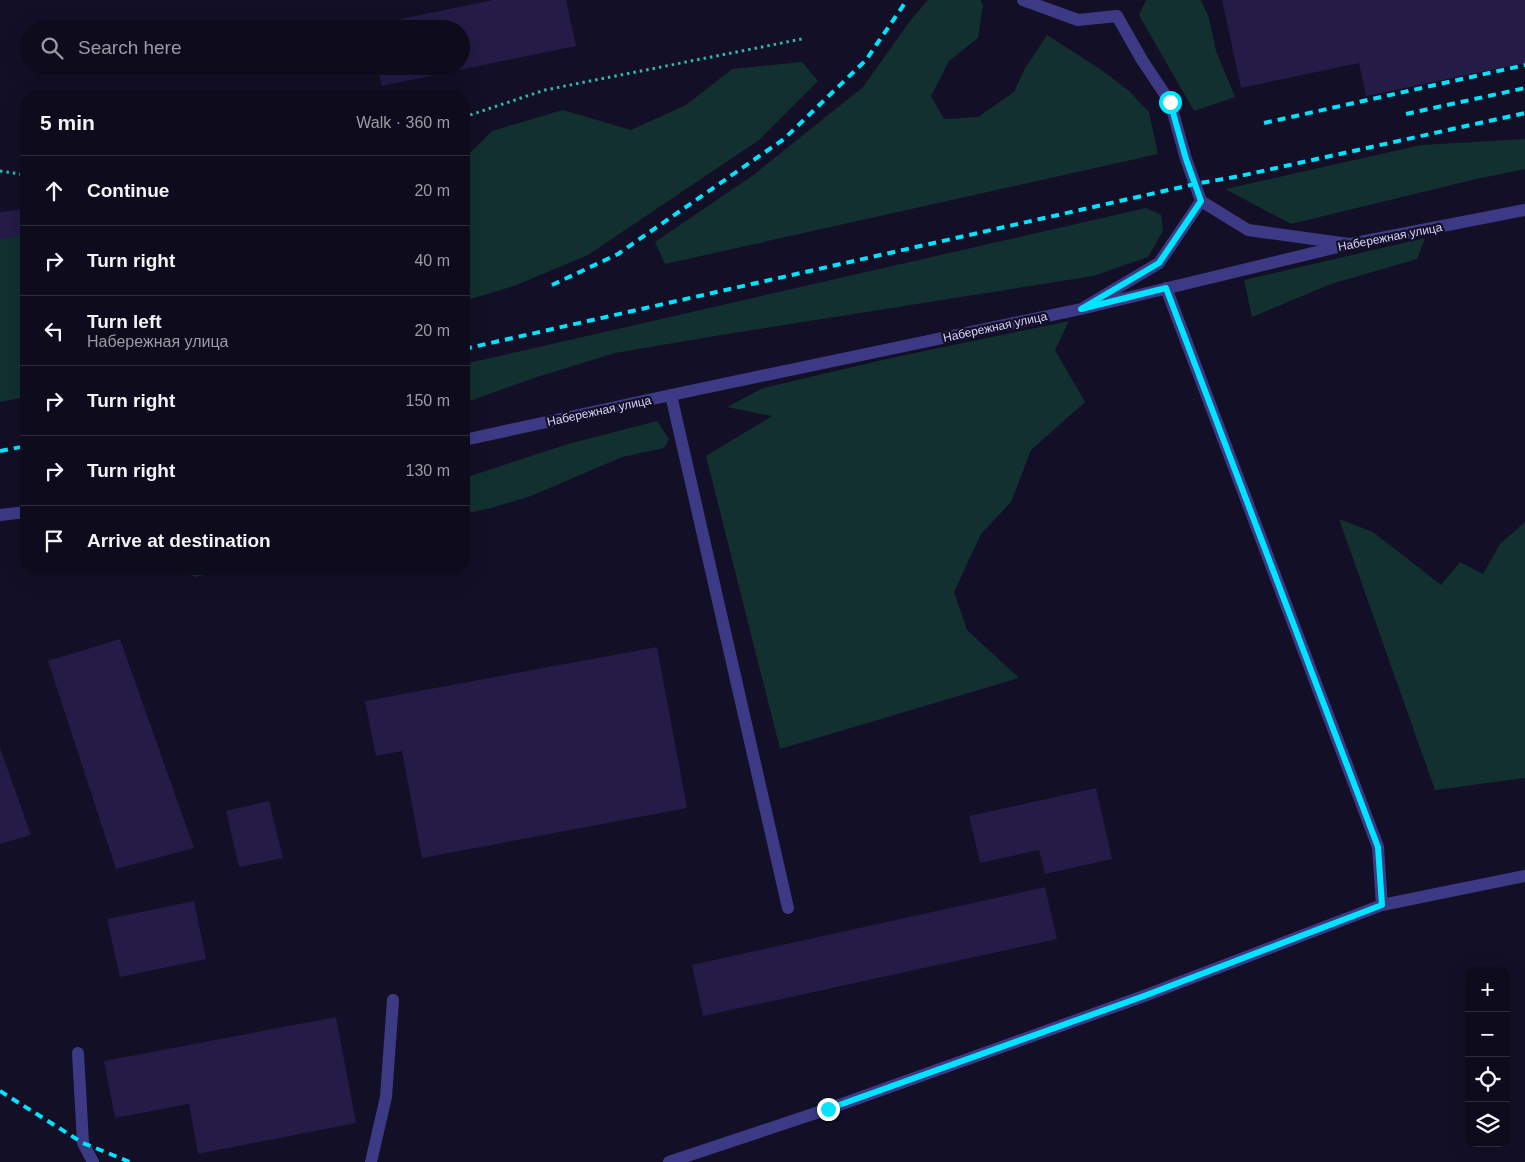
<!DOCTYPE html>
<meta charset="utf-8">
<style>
:root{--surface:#0e0b1c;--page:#1c1929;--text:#f1f3f6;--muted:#9b9ba3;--line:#2e2b3b}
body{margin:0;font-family:Arial,sans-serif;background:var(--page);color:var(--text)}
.controls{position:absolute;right:15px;bottom:15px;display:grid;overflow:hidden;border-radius:10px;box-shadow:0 5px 20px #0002}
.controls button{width:45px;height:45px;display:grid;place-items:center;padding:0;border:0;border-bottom:1px solid var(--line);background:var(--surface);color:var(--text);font:25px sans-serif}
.stop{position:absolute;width:15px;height:15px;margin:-11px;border:4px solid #00e5ff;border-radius:50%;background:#fff}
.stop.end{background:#00e5ff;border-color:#fff;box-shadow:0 1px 5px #0008}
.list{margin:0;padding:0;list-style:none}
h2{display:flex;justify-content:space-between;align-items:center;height:65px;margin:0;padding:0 20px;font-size:21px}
h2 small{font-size:16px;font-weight:400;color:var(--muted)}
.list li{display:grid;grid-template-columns:32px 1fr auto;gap:15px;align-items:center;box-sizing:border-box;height:70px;padding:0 20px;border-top:1px solid var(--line)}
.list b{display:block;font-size:19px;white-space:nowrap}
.list p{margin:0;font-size:16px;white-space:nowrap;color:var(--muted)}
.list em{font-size:16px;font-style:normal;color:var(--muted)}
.icon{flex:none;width:28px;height:28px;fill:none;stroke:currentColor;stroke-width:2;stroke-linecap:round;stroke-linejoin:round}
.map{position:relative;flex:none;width:1525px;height:1162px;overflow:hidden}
.search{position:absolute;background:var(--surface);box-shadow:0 5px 20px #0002;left:20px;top:20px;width:450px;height:55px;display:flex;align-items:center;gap:12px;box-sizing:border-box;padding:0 18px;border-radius:28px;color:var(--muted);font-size:19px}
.panel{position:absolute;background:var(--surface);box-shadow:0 5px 20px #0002;left:20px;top:90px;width:450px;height:485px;border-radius:20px}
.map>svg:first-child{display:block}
.green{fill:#12302f}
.building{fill:#241b47}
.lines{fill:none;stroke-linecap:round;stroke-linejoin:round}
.path{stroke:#2fb8b0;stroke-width:3;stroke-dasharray:2.5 4;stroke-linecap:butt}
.service{stroke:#3d3a85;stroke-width:12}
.minor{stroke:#3d3a85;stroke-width:12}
.rail{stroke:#00e5ff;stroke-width:4;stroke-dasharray:8 6;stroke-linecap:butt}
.route{stroke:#00e5ff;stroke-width:6}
.labels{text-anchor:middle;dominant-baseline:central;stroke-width:4.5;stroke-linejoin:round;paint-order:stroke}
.street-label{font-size:12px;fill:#d9d4ff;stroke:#130f26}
</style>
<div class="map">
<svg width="1525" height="1162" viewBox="0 0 1525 1162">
<rect width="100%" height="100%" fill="#130f26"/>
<!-- green -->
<g class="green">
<polygon points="928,0 980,0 983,5 978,38 949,61 931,96 944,119 978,117 1014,92 1024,70 1047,35 1100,69 1129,91 1149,112 1158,154 665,264 655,242 752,176 863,87 910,21"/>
<polygon points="1146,0 1201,0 1209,18 1216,51 1235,97 1194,111 1139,15"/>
<polygon points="802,62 818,81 759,140 588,255 514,286 464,301 464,159 492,131 563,110 631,130 686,105 732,69"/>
<polygon points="1525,139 1525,169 1472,180 1291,224 1225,189 1421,145"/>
<polygon points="1146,208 1161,215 1163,231 1148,257 1093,276 727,334 615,353 534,378 464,403 464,364"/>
<polygon points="26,229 26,397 0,402 0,231"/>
<polygon points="1425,238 1417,259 1331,284 1252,317 1244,280"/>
<polygon points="1069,321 1055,350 1085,402 1031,450 1011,502 981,534 954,592 967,630 1019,678 780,749 706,456 772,416 727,407 763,388 891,358"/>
<polygon points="657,421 669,439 664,448 622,457 531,496 491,508 464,514 464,478 568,444"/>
<polygon points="1339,519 1373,532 1441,585 1460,562 1483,574 1500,544 1525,522 1525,778 1435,790"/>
<polygon points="174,569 227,569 196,577"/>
</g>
<!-- building -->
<g class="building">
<polygon points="493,0 566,0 576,46 382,86 377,66 461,66 461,29 368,29 367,26"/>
<polygon points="1222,0 1525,0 1525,63 1366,96 1359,63 1241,88"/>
<polygon points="26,209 26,236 0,239 0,212"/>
<polygon points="120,639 194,848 116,869 48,661"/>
<polygon points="657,647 687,808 422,858 402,751 376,756 365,701"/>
<polygon points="0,748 31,835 0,844"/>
<polygon points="1096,788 1112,859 1045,874 1039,850 980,863 969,816"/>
<polygon points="269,801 283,858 239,867 226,811"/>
<polygon points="1045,887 1057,939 703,1016 692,965"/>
<polygon points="194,901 206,959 120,977 107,919"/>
<polygon points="336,1017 356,1123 198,1154 189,1104 115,1118 104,1061"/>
</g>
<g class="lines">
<!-- path -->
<g class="path">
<polyline points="464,117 545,90 802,39"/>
<polyline points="0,171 26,175"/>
</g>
<!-- service -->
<g class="service">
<polyline points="1023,0 1078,20 1117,16 1142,60 1170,102 1186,159 1201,201 1159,263 1085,307"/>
<polyline points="1201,201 1248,230 1349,244"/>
<polyline points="1166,288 1378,847 1382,905 1525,876"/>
<polyline points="671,395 788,908"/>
<polyline points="78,1053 83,1143 93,1162"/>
<polyline points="371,1162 386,1097 393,1000"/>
<polyline points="669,1162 828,1109 1144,996 1382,905"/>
</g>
<!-- minor -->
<g class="minor">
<polyline points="464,440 671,395 1081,309 1350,244 1525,210"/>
<polyline points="0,515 26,512"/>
</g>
<!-- rail -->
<g class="rail">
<polyline points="1406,114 1525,88"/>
<polyline points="1264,123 1525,65"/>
<polyline points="552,285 618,254 784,139 866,60 907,0"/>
<polyline points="464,349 1195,184 1240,176 1525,113"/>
<polyline points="0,451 26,446"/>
<polyline points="0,1091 83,1143 130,1162"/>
</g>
</g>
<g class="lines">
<!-- route -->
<polyline class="route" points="828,1109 1144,996 1382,905 1378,847 1166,288 1081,309 1159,263 1201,201 1186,159 1170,102"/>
</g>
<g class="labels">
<!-- street labels -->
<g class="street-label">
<text transform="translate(1390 237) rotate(-11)">Набережная улица</text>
<text transform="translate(995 327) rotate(-12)">Набережная улица</text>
<text transform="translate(599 411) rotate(-12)">Набережная улица</text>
</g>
</g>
</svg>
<div class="controls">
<button>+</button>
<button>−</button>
<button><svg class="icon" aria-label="locate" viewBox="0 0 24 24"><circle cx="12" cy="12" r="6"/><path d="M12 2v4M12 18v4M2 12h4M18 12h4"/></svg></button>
<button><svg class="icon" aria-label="layers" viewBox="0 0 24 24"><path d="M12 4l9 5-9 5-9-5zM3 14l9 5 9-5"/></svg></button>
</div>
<div class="stop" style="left:1170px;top:102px"></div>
<div class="stop end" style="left:828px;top:1109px"></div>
<div class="search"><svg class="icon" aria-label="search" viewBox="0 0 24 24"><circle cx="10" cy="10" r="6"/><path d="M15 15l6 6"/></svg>Search here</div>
<section class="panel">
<h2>5 min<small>Walk · 360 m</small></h2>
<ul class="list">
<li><svg class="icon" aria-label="ahead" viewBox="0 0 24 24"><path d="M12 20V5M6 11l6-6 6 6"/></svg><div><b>Continue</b></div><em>20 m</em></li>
<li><svg class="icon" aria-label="right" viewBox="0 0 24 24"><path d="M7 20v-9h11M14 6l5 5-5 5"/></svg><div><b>Turn right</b></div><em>40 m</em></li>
<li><svg class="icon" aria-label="left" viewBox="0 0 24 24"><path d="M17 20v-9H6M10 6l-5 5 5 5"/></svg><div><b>Turn left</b><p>Набережная улица</p></div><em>20 m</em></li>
<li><svg class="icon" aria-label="right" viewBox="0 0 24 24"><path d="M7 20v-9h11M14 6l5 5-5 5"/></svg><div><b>Turn right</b></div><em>150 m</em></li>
<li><svg class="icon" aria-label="right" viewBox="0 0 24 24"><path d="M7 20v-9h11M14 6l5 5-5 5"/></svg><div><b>Turn right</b></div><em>130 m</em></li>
<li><svg class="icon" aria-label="arrive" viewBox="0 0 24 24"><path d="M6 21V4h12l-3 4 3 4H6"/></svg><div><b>Arrive at destination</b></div></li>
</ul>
</section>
</div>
